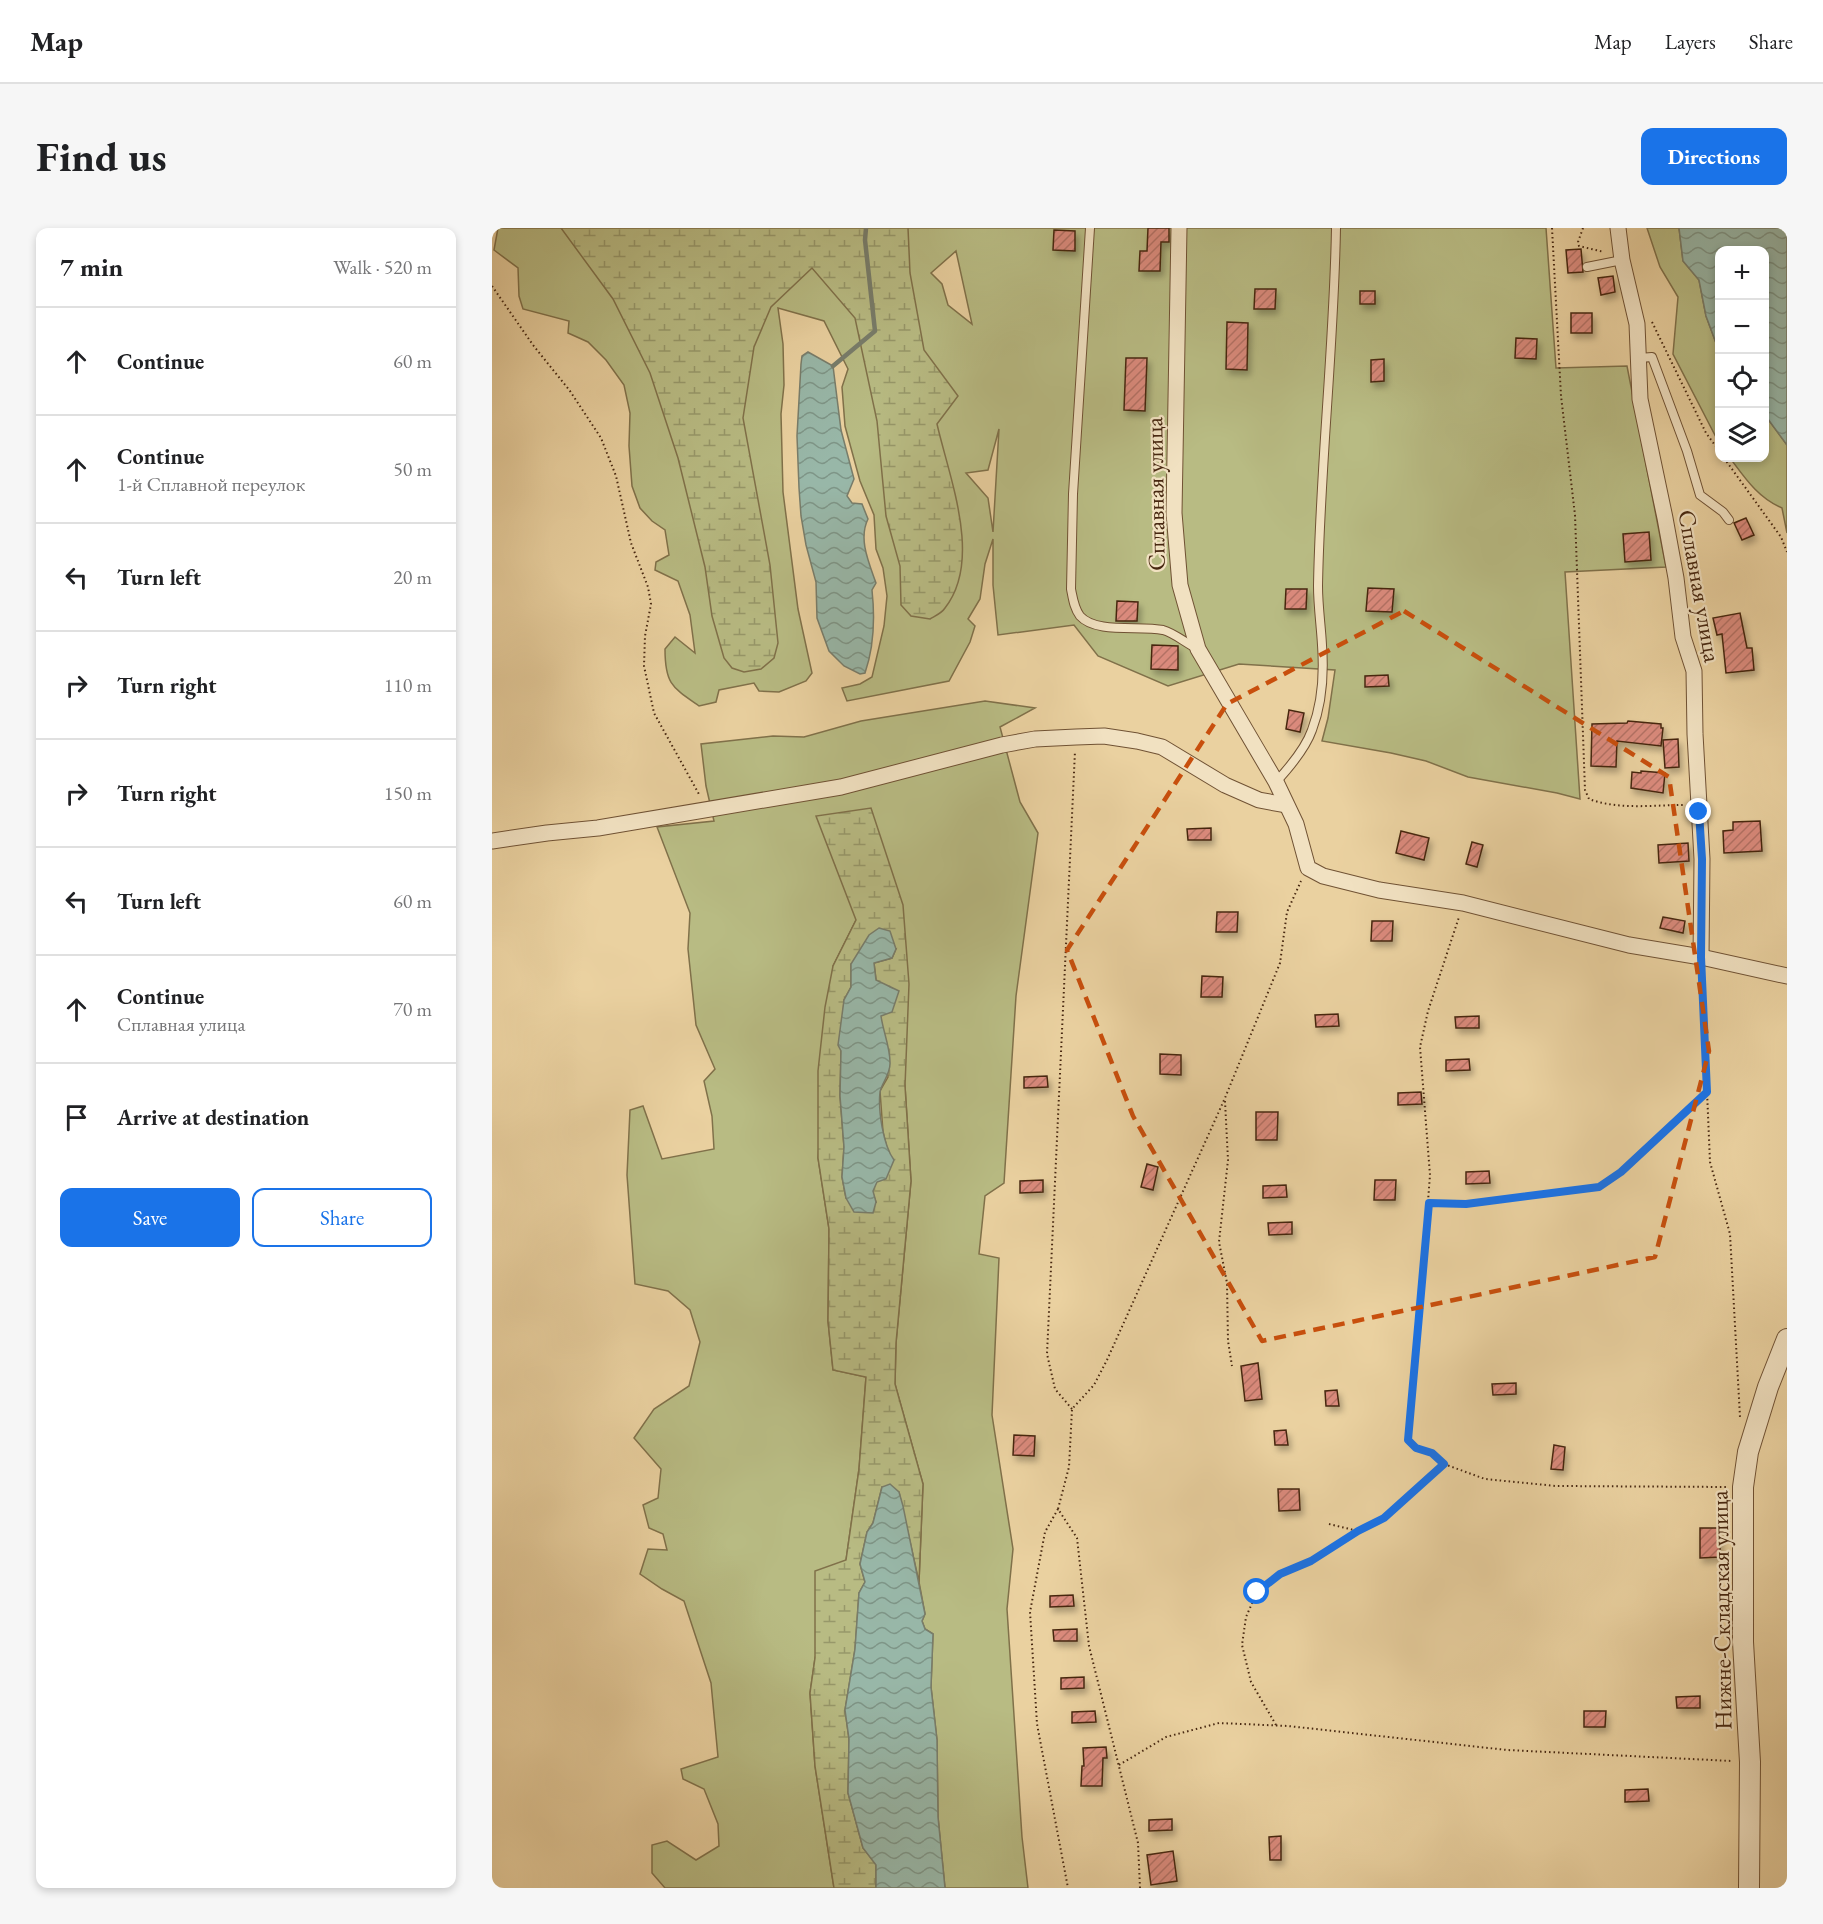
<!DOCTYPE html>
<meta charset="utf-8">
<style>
:root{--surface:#fff;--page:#f6f6f6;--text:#202124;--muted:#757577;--line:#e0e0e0;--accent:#1a73e8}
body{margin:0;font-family:"EB Garamond",serif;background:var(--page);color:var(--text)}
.controls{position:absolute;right:18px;top:18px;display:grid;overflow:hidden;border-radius:12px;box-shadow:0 3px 9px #0003}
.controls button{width:54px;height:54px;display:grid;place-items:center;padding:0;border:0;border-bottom:2px solid var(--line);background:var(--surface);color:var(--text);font:30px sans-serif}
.stop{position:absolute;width:18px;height:18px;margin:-14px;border:4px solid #1a73e8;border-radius:50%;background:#fff}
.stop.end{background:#1a73e8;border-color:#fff;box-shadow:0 2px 6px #0008}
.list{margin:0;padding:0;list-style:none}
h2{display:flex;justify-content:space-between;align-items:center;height:78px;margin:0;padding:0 24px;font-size:26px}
h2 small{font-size:20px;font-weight:400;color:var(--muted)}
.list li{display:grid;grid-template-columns:39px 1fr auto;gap:18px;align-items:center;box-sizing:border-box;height:108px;padding:0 24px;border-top:2px solid var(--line)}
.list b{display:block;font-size:22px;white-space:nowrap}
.list p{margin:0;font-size:20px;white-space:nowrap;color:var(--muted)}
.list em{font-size:20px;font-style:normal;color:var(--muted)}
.actions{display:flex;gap:12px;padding:18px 24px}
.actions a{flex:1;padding:14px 0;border:2px solid var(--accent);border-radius:12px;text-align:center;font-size:21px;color:var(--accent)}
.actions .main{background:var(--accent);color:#fff}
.icon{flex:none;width:33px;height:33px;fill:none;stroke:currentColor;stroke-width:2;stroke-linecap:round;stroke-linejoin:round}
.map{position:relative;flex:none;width:1295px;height:1660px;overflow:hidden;border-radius:12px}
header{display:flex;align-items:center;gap:36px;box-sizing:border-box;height:84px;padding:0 30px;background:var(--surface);border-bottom:2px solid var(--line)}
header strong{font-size:28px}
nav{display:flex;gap:33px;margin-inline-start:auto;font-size:21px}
.intro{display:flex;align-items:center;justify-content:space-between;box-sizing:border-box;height:144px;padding:0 36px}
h1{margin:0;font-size:42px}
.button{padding:15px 27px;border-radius:12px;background:var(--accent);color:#fff;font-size:21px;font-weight:700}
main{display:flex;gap:36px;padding:0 36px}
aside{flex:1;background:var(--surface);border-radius:12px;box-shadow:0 3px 9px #0003}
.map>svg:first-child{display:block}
.green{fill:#b8bb83;stroke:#80714a;stroke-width:1.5;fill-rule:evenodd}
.wetland{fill:url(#wetland-marsh);stroke:#80714a;stroke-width:1.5;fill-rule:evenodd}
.water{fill:url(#water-waves);stroke:#787d6b;stroke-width:1.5}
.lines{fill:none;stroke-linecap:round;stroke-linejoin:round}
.stream{stroke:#787d6b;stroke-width:4.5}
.building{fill:url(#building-hatch);stroke:#472710;stroke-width:1.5;filter:url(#shadow)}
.service-casing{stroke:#705234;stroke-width:10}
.minor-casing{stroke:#705234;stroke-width:17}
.tertiary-casing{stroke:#705234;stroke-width:22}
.path{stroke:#472710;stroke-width:2;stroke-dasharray:1.5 3;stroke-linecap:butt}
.service{stroke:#f1e1c1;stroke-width:8}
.minor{stroke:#f1e1c1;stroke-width:15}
.tertiary{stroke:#f1e1c1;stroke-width:20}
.route{stroke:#1a73e8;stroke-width:8}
.marked{fill:none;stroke:#c84f0d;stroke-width:4.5;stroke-dasharray:12 8;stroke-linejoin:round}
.labels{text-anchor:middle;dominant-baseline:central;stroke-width:4.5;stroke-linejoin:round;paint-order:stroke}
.street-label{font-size:24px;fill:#472710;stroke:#f1e1c1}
</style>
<header>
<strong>Map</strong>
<nav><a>Map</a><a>Layers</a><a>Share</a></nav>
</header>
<div class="intro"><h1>Find us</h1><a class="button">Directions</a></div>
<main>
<aside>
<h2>7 min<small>Walk · 520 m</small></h2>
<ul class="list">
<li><svg class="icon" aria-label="ahead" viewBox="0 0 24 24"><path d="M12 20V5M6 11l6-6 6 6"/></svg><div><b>Continue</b></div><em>60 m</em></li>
<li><svg class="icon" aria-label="ahead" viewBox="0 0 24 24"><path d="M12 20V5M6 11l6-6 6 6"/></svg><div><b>Continue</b><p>1-й Сплавной переулок</p></div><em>50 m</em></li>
<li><svg class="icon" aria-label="left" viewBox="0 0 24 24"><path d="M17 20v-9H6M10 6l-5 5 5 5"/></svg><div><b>Turn left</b></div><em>20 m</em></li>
<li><svg class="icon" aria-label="right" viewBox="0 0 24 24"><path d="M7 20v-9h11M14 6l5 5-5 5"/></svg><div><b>Turn right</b></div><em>110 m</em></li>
<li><svg class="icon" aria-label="right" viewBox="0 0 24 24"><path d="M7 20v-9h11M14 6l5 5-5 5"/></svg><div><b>Turn right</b></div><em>150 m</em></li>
<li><svg class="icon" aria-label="left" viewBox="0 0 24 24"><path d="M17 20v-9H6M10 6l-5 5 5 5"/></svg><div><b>Turn left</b></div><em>60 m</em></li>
<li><svg class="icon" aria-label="ahead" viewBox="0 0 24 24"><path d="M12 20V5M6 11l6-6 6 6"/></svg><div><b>Continue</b><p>Сплавная улица</p></div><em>70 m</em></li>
<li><svg class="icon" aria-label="arrive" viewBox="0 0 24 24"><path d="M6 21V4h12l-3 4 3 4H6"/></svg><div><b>Arrive at destination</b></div></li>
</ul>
<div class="actions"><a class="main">Save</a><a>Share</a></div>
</aside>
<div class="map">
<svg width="1295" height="1660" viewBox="0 0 1295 1660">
<defs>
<pattern id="wetland-marsh" width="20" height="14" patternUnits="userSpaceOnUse" patternTransform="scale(1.5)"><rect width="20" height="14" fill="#b8bb83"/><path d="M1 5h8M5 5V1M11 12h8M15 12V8" fill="none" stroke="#97986a"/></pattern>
<pattern id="water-waves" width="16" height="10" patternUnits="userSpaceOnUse" patternTransform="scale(1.5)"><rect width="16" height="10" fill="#98b7a8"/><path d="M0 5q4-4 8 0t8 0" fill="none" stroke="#7e9587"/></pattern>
<pattern id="building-hatch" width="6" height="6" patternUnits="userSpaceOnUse" patternTransform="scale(1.5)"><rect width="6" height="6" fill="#da8a7c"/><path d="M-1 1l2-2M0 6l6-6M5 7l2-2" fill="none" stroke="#b37164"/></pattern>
<filter id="shadow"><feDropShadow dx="3" dy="5" stdDeviation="3" flood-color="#0004"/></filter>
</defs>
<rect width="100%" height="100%" fill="#ead1a0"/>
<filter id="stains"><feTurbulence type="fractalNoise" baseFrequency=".00333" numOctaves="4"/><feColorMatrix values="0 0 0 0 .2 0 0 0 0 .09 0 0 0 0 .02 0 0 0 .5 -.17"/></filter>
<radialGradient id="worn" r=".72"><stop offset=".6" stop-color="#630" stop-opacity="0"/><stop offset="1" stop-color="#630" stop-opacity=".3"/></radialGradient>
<!-- green -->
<g class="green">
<path d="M6,0h1048l10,140 71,-2 39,201 -101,5 15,227 -23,-6 -89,-16 -42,-16 -35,-8 -69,-12 6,-23 7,-48 -96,-6 -71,22 -70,-30 -24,-31 -76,10 -5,-50v-46l-8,25 -5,35 -12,20 7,7 -5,16 -21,39 -102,20 -5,-13 18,-4 12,-7 12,-51 3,-30 -4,-28 -7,-19 -2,-34 -14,-34 -15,-55 -3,-39 6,-18 -24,-48 -46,-13 5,36 1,41 -3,29 2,78 15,117 14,64 -6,8 -27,11 -20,-1 -5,-8 -35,7 -3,12 -17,4c-27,-19 -34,-22 -34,-57l10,-12 20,16 -5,-38 -12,-34 -23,-11 1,-8 13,-7 -4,-25 -13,-9 -12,-13 -8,-22 -3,-40 1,-33 -6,-28 -18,-25 -18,-18 -20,-9 1,-12 -46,-12 -4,-13 -1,-28 -24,-18zM464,23l16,73 -24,-19 -6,-21 -11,-11zM507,201l-6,103 -5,-34 -22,-25 22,-3z"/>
<polygon points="1155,0 1187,0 1191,33 1207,52 1214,88 1227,123 1227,215 1181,126 1186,69 1168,39"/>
<path d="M1273,187l22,30v88l-5,-25c-24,-10 -37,-30 -52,-50h34z"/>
<polygon points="493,473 543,480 508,499 528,574 546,605 524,768 512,955 493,968 487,1026 507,1030 500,1187 521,1321 515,1381 530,1609 536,1660 453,1660 446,1589 445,1512 439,1459 441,1406 433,1401 430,1393 433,1386 427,1354 431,1256 403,1156 404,1115 419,953 413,858 364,692 341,738 326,930 337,1001 336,1093 341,1142 374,1149 367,1241 354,1332 323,1430 318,1465 323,1538 342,1660 173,1660 160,1645 160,1617 175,1613 204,1632 227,1618 226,1596 212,1561 191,1551 189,1541 226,1529 219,1455 192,1373 170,1361 148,1346 156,1321 175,1322 171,1306 157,1300 151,1277 166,1270 169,1241 142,1210 162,1181 197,1158 208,1114 198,1082 176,1063 143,1056 135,947 138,882 151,878 170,931 222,921 220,888 212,853 223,841 204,797 196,721 198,685 165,599 222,593 214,558 209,516 281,508 312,509 369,493"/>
</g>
<!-- wetland -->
<g class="wetland">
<path d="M69,0h347l2,45 14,77 34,46 -21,28c12,53 46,136 8,184 -3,5 -10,8 -15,11l-19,-3 -10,-11 -1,-39 -14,-50 -9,-95 -22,-103 -43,-50 -41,39 -17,40 -11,71 27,147 8,78 -4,15 -13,11 -17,3 -12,-4 -8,-10 -12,-42 -7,-49 -27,-109 -28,-85 -37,-74z"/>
<path d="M379,580l32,97 6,79 -4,102 6,95 -15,162 -1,41 28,100 -4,98 -20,-90 -17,-5 -9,36 -6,9 -7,32 5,18 -6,11 -4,56 -10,61 4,29 -1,54 15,55 13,16v24h-42l-19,-122 -5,-73 5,-35v-87l31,-11 13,-91 7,-92 -33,-7 -5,-49 1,-92 -11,-71v-87l7,-64 8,-41 23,-46 -40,-104zM404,721l-4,9 -18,5 14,114 -8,14 3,41 5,20 -16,39 4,11 -30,-4 -4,-21 2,-30 -4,-51 1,-45 3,-51 7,-13v-23z"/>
</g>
<!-- water -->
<g class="water">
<polygon points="1187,0 1295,0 1295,217 1273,187 1272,22 1228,22 1227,123 1214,88 1207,52 1191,33"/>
<path d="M316,124l25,14 8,64 13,49 -7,17 5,7 10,1 6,15c-10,20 1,44 8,64l-4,7c3,28 2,57 -7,83l-5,1 -16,-8 -15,-15 -12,-33 -1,-36 -10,-37 -5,-29 -2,-28 -2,-52 4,-72 1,-8z"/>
<path d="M387,700l11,3 6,18 -4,9 -18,5 2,17 23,11 -7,21 -11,4c2,15 9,31 9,46 1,12 -8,20 -10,30 -2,18 3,53 14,68l-8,19 -9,3 -4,9 3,11 -3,11 -19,-1 -8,-14 -4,-21 2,-30 -4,-51 1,-45 -3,-6 6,-45 7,-13v-23l18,-29z"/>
<polygon points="398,1256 407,1264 411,1278 433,1386 430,1393 433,1401 441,1406 439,1459 445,1512 446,1589 453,1660 384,1660 384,1637 371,1620 356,1565 357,1511 353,1482 363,1421 367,1365 373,1354 368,1336 375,1304 381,1295 390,1259"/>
</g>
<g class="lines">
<!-- stream -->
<polyline class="stream" points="341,138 383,103 373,12 374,0"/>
</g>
<!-- building -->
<g class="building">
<polygon points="656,0 677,0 677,14 669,14 668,43 647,43 648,23 655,23"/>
<polygon points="562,2 583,3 583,23 561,22"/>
<polygon points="1089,21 1091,44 1076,45 1074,22"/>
<polygon points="1121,48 1123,64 1109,67 1106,50"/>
<polygon points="763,61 784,61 783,81 762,81"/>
<rect x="868" y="63" width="15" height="13"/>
<rect x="1079" y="85" width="21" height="20"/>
<polygon points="735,94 756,95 755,142 734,141"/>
<polygon points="1024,110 1045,111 1044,131 1023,130"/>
<polygon points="634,130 655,130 653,183 632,182"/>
<polygon points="892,131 892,153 879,154 879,132"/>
<polygon points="1254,290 1262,307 1250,312 1242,295"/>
<polygon points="1157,304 1159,332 1133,334 1131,306"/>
<polygon points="876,360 902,361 900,384 874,383"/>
<polygon points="794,361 815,361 814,381 793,381"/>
<polygon points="625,373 646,374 645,393 624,393"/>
<polygon points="1248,385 1255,420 1260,420 1262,442 1234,445 1230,406 1225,407 1221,390"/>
<polygon points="660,417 686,418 686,442 659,441"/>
<polygon points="896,447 897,458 873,459 873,448"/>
<polygon points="797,482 812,485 808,504 794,501"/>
<polygon points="1136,493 1169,496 1169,500 1171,500 1169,518 1125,513 1124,539 1099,538 1100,496 1135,495"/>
<polygon points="1186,511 1187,539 1173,540 1171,512"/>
<polygon points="1149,543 1173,545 1171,565 1139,560 1140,544 1149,545"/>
<polygon points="1268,593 1270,623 1232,625 1231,603 1241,602 1241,594"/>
<polygon points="719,600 719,612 696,612 695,601"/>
<polygon points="909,603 937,610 932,632 904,625"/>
<polygon points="980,614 991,617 985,639 974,636"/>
<polygon points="1196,615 1197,633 1167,635 1166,617"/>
<polygon points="725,684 746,684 745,704 724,704"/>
<polygon points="1171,689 1193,693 1191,705 1168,700"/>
<polygon points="880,693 901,693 900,713 879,713"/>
<polygon points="710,748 731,749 730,769 709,769"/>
<polygon points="846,786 847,798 824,799 823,787"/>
<polygon points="987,788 987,800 964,800 963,789"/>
<polygon points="668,826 689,827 689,847 668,846"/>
<polygon points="977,831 978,842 954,843 954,832"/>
<polygon points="555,848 556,859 532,860 532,849"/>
<polygon points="929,864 930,876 906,877 906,865"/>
<polygon points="764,884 786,884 785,912 764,912"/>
<polygon points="655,936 666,939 661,962 649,959"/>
<polygon points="997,943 998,955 974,956 974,944"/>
<polygon points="551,952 551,964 528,965 528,953"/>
<polygon points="883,952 904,952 903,972 882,972"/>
<polygon points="794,957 795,969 771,970 771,958"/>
<polygon points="800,994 800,1006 777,1007 776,995"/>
<polygon points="766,1135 770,1171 753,1173 749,1138"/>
<polygon points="1024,1155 1024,1166 1001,1167 1000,1156"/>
<polygon points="845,1162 847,1178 834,1178 833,1163"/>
<polygon points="794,1202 796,1217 783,1217 782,1203"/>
<polygon points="522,1207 543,1208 542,1228 521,1227"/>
<polygon points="1062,1217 1073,1219 1071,1242 1059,1241"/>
<polygon points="786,1261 807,1261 808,1282 787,1283"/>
<polygon points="1208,1300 1228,1300 1228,1329 1208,1330"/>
<polygon points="581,1367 582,1378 558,1379 558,1368"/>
<polygon points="585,1401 585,1413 562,1413 561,1402"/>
<polygon points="592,1449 592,1460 569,1461 569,1450"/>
<polygon points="1208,1468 1208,1480 1185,1480 1184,1469"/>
<polygon points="603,1483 604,1494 580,1495 580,1484"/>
<polygon points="1092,1483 1114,1483 1113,1499 1092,1499"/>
<polygon points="614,1519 615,1530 611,1530 610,1558 589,1558 590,1538 592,1538 591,1520"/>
<polygon points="1156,1561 1157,1573 1133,1574 1133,1562"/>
<polygon points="680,1591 680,1602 657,1603 657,1592"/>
<polygon points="789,1608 789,1632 778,1632 777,1609"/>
<polygon points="681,1623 685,1653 659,1657 655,1627"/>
</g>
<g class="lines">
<defs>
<g id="service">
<path d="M598,0l-17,266 -2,95c2,10 3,19 9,27 16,18 60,9 83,14 11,3 23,13 33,18"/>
<polyline points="1095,39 1130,32"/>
<polyline points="1147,130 1160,129 1195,223 1208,267 1231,284 1237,292"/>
<path d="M784,554c12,-13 30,-35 36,-52 10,-26 12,-58 10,-85 -1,-19 -4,-39 -4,-59 2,-119 16,-239 18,-358"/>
</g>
<g id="minor">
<polyline points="687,0 682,285 688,357 706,421 784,554 804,596 816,640 831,648 887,662 971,675 1137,717 1209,729 1295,748"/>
<polyline points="1126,0 1130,32 1145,96 1148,171 1173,290 1184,350 1191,409 1202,443 1203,506 1210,631 1209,729"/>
<polyline points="0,613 55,605 106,600 349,559 510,517 543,511 584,509 612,508 645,513 670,519 733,557 767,572 794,577"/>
</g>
<polyline id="tertiary" points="1257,1660 1258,1534 1251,1414 1251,1259 1256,1224 1276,1159 1295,1111"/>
</defs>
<!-- service casing -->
<use href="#service" class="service-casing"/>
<!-- minor casing -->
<use href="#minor" class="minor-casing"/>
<!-- tertiary casing -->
<use href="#tertiary" class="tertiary-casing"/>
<!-- path -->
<g class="path">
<path d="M1060,0l9,168 14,119 10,275 4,9c30,11 64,6 95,6"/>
<polyline points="1091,0 1086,14 1087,18 1112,24"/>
<polyline points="0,58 41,117 78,163 109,210 124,248 139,315 156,359 159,376 153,408 152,438 162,485 208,568"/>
<polyline points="1160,94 1214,205 1228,224"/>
<polyline points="1232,230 1289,309 1295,324"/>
<polyline points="1210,745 1218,934 1238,1006 1248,1189"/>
<polyline points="733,873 736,932 727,1014 735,1055 736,1113 740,1138"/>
<polyline points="937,975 974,976 1107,959 1129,944 1215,864"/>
<polyline points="580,1181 563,1161 555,1126 583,523"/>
<polyline points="952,1236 940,1225 924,1220 916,1212 922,1158 938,947 928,819 936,783 967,689"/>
<polyline points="566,1281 553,1304 538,1384 545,1496 576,1660"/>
<polyline points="837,1296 866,1303 892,1290 952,1236 993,1251 1064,1258 1236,1259"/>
<polyline points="784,1497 759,1454 750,1417 754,1389 765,1364 788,1346 819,1333 865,1304"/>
<polyline points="627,1537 674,1509 727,1495 796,1498 1015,1522 1240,1533"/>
<polyline points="648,1660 646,1615 597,1418 585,1310 566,1281 577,1239 580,1181 602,1157 615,1132 733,870 788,735 795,684 809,653"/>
</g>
<!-- service -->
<use href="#service" class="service"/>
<!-- minor -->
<use href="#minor" class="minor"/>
<!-- tertiary -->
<use href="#tertiary" class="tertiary"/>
</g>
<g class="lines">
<!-- route -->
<polyline class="route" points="765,1364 788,1346 819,1333 866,1303 892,1290 952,1236 940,1225 924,1220 916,1212 937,975 974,976 1107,959 1129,944 1215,864 1209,729 1210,631 1207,584"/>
</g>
<!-- marked area -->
<path class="marked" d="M912,383l265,166 40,274 -54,206 -393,84 -129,-225 -66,-166 160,-246z"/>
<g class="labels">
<!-- street labels -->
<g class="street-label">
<text transform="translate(663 266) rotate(-91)">Сплавная улица</text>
<text transform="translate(1208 358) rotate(80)">Сплавная улица</text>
<text transform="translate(1229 1382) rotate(-91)">Нижне-Складская улица</text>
</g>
</g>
<rect width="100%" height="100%" filter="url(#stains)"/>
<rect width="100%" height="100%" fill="url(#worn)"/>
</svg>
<div class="controls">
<button>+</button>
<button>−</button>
<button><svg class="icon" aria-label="locate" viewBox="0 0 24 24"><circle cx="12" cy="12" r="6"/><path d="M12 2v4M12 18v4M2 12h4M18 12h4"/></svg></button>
<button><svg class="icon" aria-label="layers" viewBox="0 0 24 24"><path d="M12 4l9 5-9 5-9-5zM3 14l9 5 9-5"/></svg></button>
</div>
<div class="stop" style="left:765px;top:1364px"></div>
<div class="stop end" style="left:1207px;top:584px"></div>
</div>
</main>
